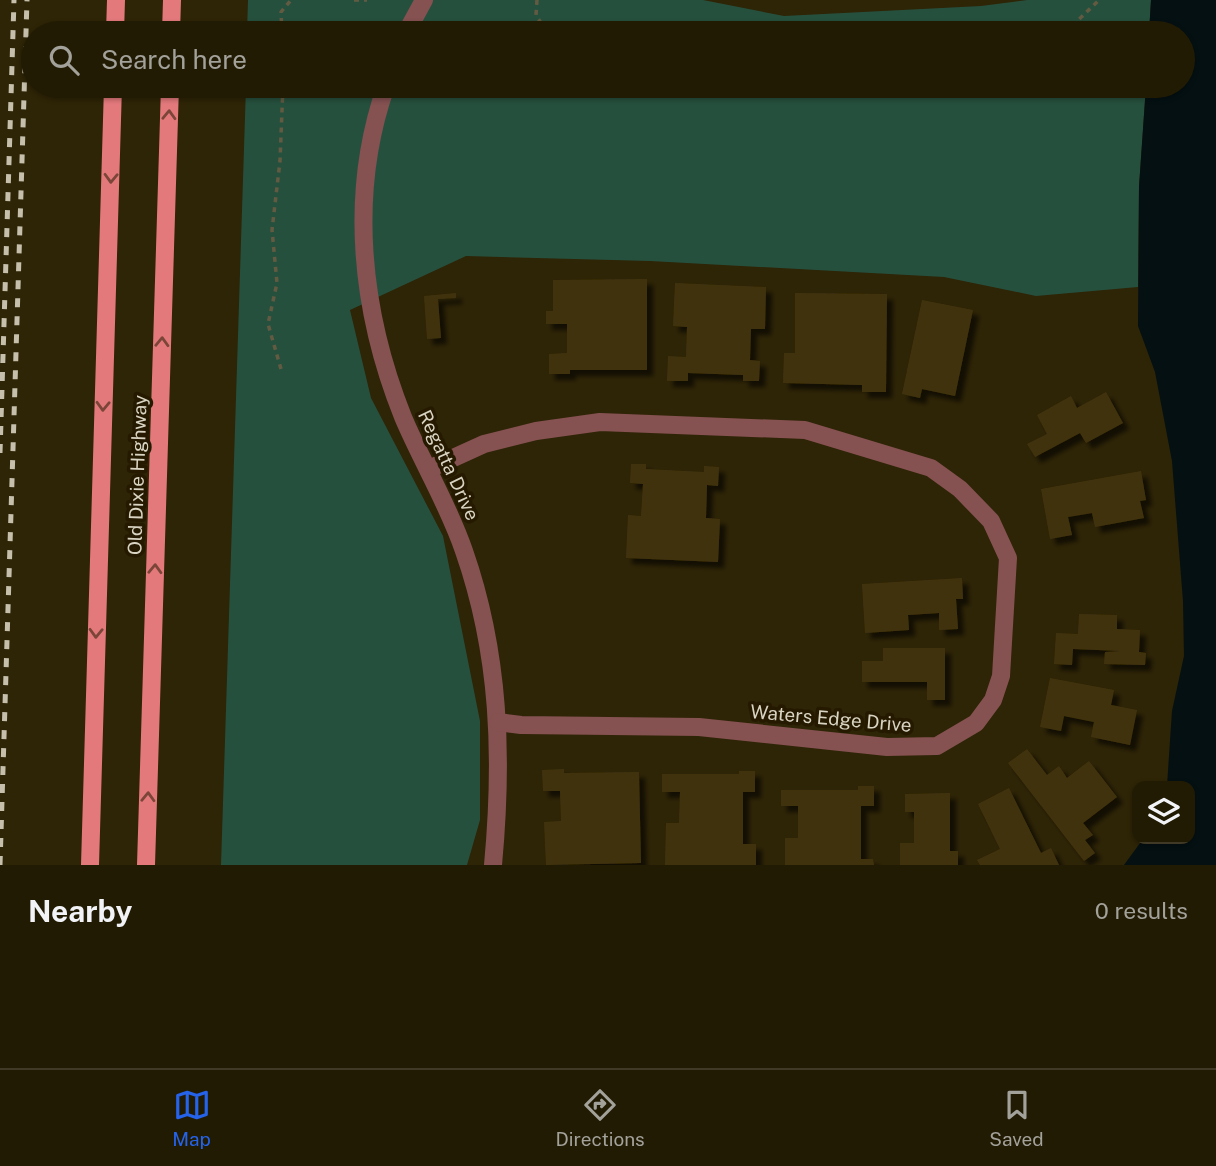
<!DOCTYPE html>
<style>
:root{--surface:#221b04;--page:#2e2813;--text:#f1f3f6;--muted:#a2a19a;--line:#3f3926;--accent:#2563eb}
body{margin:0;font-family:"Public Sans",sans-serif;background:var(--page);color:var(--text)}
.controls{position:absolute;right:21px;bottom:21px;display:grid;overflow:hidden;border-radius:14px;box-shadow:0 2px 5px #0004}
.controls button{width:63px;height:63px;display:grid;place-items:center;padding:0;border:0;border-bottom:2px solid var(--line);background:var(--surface);color:var(--text);font:35px sans-serif}
.list{margin:0;padding:0;list-style:none}
h2{display:flex;justify-content:space-between;align-items:center;height:91px;margin:0;padding:0 28px;font-size:30px}
h2 small{font-size:23px;font-weight:400;color:var(--muted)}
.icon{flex:none;width:38px;height:38px;fill:none;stroke:currentColor;stroke-width:2;stroke-linecap:round;stroke-linejoin:round}
.map{position:relative;flex:none;width:1216px;height:865px;overflow:hidden}
.search{position:absolute;background:var(--surface);box-shadow:0 2px 5px #0004;left:21px;right:21px;top:21px;height:77px;display:flex;align-items:center;gap:18px;box-sizing:border-box;padding:0 24px;border-radius:38px;color:var(--muted);font-size:26px}
.sheet{height:203px;background:var(--surface)}
nav{display:flex;justify-content:space-around;align-items:center;box-sizing:border-box;height:98px;border-top:2px solid var(--line);background:var(--surface);font-size:19px;color:var(--muted)}
nav a{display:grid;justify-items:center;gap:4px}
nav .on{color:var(--accent)}
.map>svg:first-child{display:block}
.green{fill:#26503e}
.water{fill:#041012}
.building{fill:#41330d;filter:url(#shadow)}
.lines{fill:none;stroke-linecap:round;stroke-linejoin:round}
.path{stroke:#635b41;stroke-width:3.5;stroke-dasharray:5 5;stroke-linecap:butt}
.minor{stroke:#855151;stroke-width:18}
.major{stroke:#e4797c;stroke-width:18}
.rail{stroke:#c5bfac;stroke-width:5;stroke-dasharray:9 9;stroke-linecap:butt}
.oneway{stroke:#7b4538}
.labels{text-anchor:middle;dominant-baseline:central;stroke-width:7;stroke-linejoin:round;paint-order:stroke}
.street-label{font-size:19px;fill:#d9d3c2;stroke:#251a00}
</style>
<div class="map">
<svg width="1216" height="865" viewBox="0 0 1216 865">
<defs>
<filter id="shadow"><feDropShadow dx="6" dy="6" stdDeviation="2" flood-color="#0009"/></filter>
</defs>
<rect width="100%" height="100%" fill="#2e2406"/>
<!-- green -->
<g class="green">
<polygon points="248,0 703,0 784,16 981,6 1027,0 1151,0 1149,33 247,33"/>
<polygon points="246,86 1146,86 1139,186 1138,287 1036,296 944,277 650,261 466,256 350,310 371,398 443,536 480,721 480,820 467,865 221,865"/>
</g>
<!-- water -->
<polygon class="water" points="1151,0 1216,0 1216,865 1124,865 1143,839 1190,839 1190,786 1167,786 1172,711 1184,656 1183,601 1172,461 1155,372 1138,326 1139,187 1146,86 1183,86 1183,33 1149,33"/>
<!-- building -->
<g class="building">
<polygon points="647,279 647,370 570,370 570,374 549,374 549,354 567,353 567,324 546,324 546,311 553,311 553,280"/>
<polygon points="675,283 766,287 765,329 751,329 750,360 760,361 759,381 743,381 743,375 688,373 688,381 667,381 668,356 686,357 687,327 673,326"/>
<polygon points="456,293 456,298 438,299 441,338 427,339 424,296"/>
<polygon points="795,293 887,294 886,392 862,392 862,385 783,383 784,353 795,353"/>
<polygon points="922,300 973,310 955,396 922,389 920,398 902,394"/>
<polygon points="1106,392 1123,423 1086,443 1080,433 1035,457 1027,444 1047,434 1037,415 1071,396 1077,408"/>
<polygon points="631,464 646,464 646,469 704,472 704,466 719,467 718,486 707,485 706,518 720,519 718,562 626,558 628,515 641,516 643,484 630,483"/>
<polygon points="1141,471 1146,500 1140,501 1144,518 1095,527 1092,513 1068,517 1072,535 1050,539 1041,489"/>
<polygon points="962,578 963,599 956,599 958,629 939,630 939,613 908,615 909,630 865,633 862,584"/>
<polygon points="1079,614 1117,615 1117,629 1140,630 1139,652 1146,653 1145,665 1104,664 1105,652 1121,651 1073,649 1072,665 1054,664 1056,633 1078,634"/>
<polygon points="883,648 945,648 945,700 927,700 927,682 862,682 862,661 883,661"/>
<polygon points="1050,678 1114,690 1111,705 1137,710 1130,745 1091,737 1094,722 1064,716 1061,731 1040,727"/>
<polygon points="1027,749 1047,775 1059,766 1067,778 1089,761 1117,797 1083,823 1093,835 1085,840 1095,853 1084,861 1008,763"/>
<polygon points="564,769 564,773 639,772 641,863 546,865 544,822 561,821 560,791 543,791 542,770"/>
<polygon points="739,771 755,771 755,792 743,792 743,844 756,844 756,865 665,865 666,823 679,823 680,792 662,792 662,774 739,774"/>
<polygon points="858,786 874,786 874,806 861,806 861,859 873,859 874,865 785,865 785,838 798,838 798,806 781,806 781,790 858,790"/>
<polygon points="1009,788 1041,853 1051,848 1059,865 980,865 977,860 1000,849 978,804"/>
<polygon points="950,793 950,851 958,851 958,865 900,865 900,843 914,843 914,812 905,812 905,794"/>
</g>
<g class="lines">
<!-- path -->
<g class="path">
<polyline points="354,0 367,0"/>
<polyline points="537,0 536,15 547,33"/>
<polyline points="282,33 281,12 291,0"/>
<polyline points="1065,33 1099,0"/>
<polyline points="281,369 268,324 277,283 272,230 280,161 283,86"/>
</g>
<!-- minor -->
<g class="minor">
<polyline points="406,33 424,0"/>
<path d="M386,86c-38,108 -25,226 17,331 19,45 45,87 61,134 36,103 39,207 29,314"/>
<polyline points="429,469 484,444 536,431 600,422 805,430 931,468 960,489 991,521 1008,558 1001,676 993,700 976,723 937,746 887,747 699,727 521,725 498,722"/>
</g>
<!-- major -->
<g class="major">
<polyline points="115,33 116,0"/>
<polyline points="171,33 172,0"/>
<polyline points="90,865 113,86"/>
<polyline points="146,865 170,86"/>
</g>
<!-- rail -->
<g class="rail">
<polyline points="0,453 14,0"/>
<polyline points="0,865 27,0"/>
</g>
</g>
<!-- one-way arrows -->
<defs><path id="oneway-chevron" d="M-2-3.5L2.5 0L-2 3.5" fill="none" stroke-width="1.6" stroke-linecap="round" stroke-linejoin="round" transform="scale(1.75)"/></defs>
<g class="oneway">
<use href="#oneway-chevron" transform="translate(169 115) rotate(-88)"/>
<use href="#oneway-chevron" transform="translate(111 178) rotate(92)"/>
<use href="#oneway-chevron" transform="translate(162 342) rotate(-88)"/>
<use href="#oneway-chevron" transform="translate(103 406) rotate(92)"/>
<use href="#oneway-chevron" transform="translate(155 569) rotate(-88)"/>
<use href="#oneway-chevron" transform="translate(96 633) rotate(92)"/>
<use href="#oneway-chevron" transform="translate(148 797) rotate(-88)"/>
</g>
<g class="labels">
<!-- street labels -->
<g class="street-label">
<text transform="translate(449 465) rotate(65)">Regatta Drive</text>
<text transform="translate(137 475) rotate(-88)">Old Dixie Highway</text>
<text transform="translate(831 718) rotate(5)">Waters Edge Drive</text>
</g>
</g>
</svg>
<div class="controls">
<button><svg class="icon" aria-label="layers" viewBox="0 0 24 24"><path d="M12 4l9 5-9 5-9-5zM3 14l9 5 9-5"/></svg></button>
</div>
<div class="search"><svg class="icon" aria-label="search" viewBox="0 0 24 24"><circle cx="10" cy="10" r="6"/><path d="M15 15l6 6"/></svg>Search here</div>
</div>
<section class="sheet">
<h2>Nearby<small>0 results</small></h2>
<ul class="list">
</ul>
</section>
<nav>
<a class="on"><svg class="icon" aria-label="map" viewBox="0 0 24 24"><path d="M3 6l6-2 6 2 6-2v14l-6 2-6-2-6 2zM9 4v14M15 6v14"/></svg>Map</a>
<a><svg class="icon" aria-label="directions" viewBox="0 0 24 24"><path d="M12 3l9 9-9 9-9-9zM9 14v-3h6M13 9l2 2-2 2"/></svg>Directions</a>
<a><svg class="icon" aria-label="saved" viewBox="0 0 24 24"><path d="M7 4h10v16l-5-4-5 4z"/></svg>Saved</a>
</nav>
